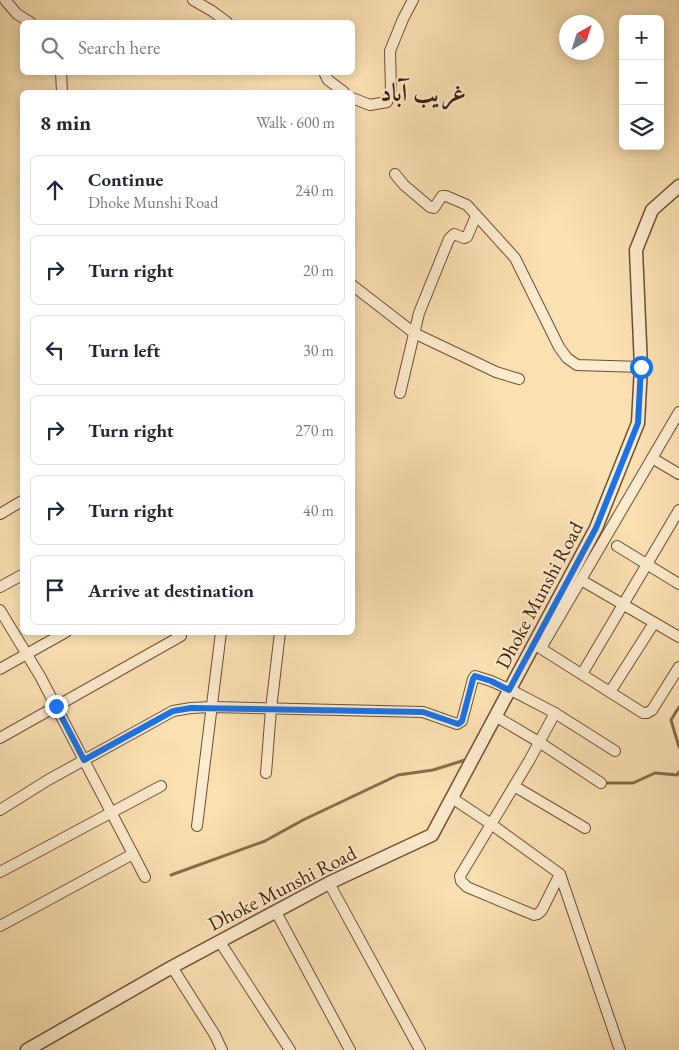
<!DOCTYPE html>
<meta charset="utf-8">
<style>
:root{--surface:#fff;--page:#f6f6f7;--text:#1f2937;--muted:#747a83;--line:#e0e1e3}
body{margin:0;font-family:"EB Garamond",Amiri,serif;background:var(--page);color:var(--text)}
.controls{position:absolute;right:15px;top:15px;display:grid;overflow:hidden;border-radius:8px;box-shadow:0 2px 12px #0003}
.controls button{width:45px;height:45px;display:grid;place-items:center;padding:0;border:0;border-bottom:1px solid var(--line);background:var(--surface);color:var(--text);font:25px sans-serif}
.compass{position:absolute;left:559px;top:15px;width:45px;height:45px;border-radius:50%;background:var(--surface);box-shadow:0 2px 12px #0003;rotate:39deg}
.stop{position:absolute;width:15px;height:15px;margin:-11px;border:4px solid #1a73e8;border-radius:50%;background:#fff}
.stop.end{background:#1a73e8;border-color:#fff;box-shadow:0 1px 5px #0008}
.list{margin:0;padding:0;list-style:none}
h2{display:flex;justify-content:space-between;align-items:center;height:65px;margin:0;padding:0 20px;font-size:21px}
h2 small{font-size:16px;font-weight:400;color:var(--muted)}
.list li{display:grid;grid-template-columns:32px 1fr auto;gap:15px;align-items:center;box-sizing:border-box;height:70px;margin:0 10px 10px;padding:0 10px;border:1px solid var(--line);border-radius:8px}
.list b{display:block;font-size:19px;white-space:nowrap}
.list p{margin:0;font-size:16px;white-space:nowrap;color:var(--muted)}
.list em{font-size:16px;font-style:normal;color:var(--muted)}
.icon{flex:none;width:28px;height:28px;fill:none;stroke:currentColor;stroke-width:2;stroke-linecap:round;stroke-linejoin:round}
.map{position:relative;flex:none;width:679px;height:1050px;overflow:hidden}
.search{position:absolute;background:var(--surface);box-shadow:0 2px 12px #0003;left:20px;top:20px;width:335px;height:55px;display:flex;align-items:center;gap:12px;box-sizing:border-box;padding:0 18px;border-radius:8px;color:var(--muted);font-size:19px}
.panel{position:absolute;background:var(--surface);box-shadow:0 2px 12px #0003;left:20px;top:90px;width:335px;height:545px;border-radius:8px}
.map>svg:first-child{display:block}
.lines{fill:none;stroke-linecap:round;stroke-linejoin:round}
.stream{stroke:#886c4c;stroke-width:3}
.minor-casing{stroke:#6c5033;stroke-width:12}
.tertiary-casing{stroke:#6c5033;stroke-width:15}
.minor{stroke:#fcebcd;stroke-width:10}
.tertiary{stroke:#fcebcd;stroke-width:12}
.route{stroke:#1a73e8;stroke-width:6}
.labels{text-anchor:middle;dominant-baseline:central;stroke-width:4;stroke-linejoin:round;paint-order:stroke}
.street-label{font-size:20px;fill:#3d2009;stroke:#fcebcd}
.district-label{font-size:25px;font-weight:bold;fill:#3d2009;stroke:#fcebcd}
</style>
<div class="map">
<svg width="679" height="1050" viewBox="0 0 679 1050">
<rect width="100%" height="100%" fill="#fbe0b2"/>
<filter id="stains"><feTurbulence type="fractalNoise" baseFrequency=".004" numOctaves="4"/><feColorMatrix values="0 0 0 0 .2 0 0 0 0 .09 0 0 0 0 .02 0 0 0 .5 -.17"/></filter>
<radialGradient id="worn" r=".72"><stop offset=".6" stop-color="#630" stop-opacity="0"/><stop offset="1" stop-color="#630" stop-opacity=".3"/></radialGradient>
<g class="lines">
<!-- stream -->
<g class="stream">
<polyline points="679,707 671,720 679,747"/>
<polyline points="603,783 633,783 655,773 677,775 679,772"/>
<polyline points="171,875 265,841 303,820 398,775 433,770 465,760 467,758"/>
</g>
<defs>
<g id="minor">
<polyline points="5,0 17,14 30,22"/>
<polyline points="193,0 212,11 227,22"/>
<polyline points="61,72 62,92"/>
<polyline points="324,72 328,80 344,92"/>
<polyline points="352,98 370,105 387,102 391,91 390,51 403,19 413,0"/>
<polyline points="395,174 404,185 430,207 434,208 442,196 446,196 467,205 515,258 559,347 567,358 577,365 641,367"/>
<polyline points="352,285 414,333 496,372 519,379"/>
<polyline points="400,393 419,313 449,239 454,234 464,238 467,237 476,216"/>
<polyline points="652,458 679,474"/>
<polyline points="0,514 22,501"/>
<polyline points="617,546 679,584"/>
<polyline points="581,580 679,637"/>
<polyline points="0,587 22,575"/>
<polyline points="0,610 40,676 145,877"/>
<polyline points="537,646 643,713 647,713 652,710 679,667"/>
<polyline points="541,648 679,412"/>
<polyline points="0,669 66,632"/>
<polyline points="582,674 679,510"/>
<polyline points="610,692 654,623"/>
<polyline points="555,713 529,761 460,876 461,881 467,887 534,915 538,914 542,910 560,874"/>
<polyline points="495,716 539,742 601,783"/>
<polyline points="0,738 181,636"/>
<polyline points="266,773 271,709 280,632"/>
<polyline points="514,786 585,828"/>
<polyline points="452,798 491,824 560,874 620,1050"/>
<polyline points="0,810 48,780 173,711 191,708 212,707 423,712 457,724 462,721 473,679 475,676 491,681 509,689 555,713 615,751"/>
<polyline points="197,826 221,632"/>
<polyline points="0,872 161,786"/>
<polyline points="329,883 420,1050"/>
<polyline points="276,912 350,1050"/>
<polyline points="0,926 133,854"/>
<polyline points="220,942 290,1050"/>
<polyline points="172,967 215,1035 222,1050"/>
</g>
<polyline id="tertiary" points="27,1050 172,967 329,883 432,835 596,528 638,423 641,367 636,250 652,210 679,186"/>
</defs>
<!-- minor casing -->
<use href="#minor" class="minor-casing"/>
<!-- tertiary casing -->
<use href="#tertiary" class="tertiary-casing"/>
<!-- minor -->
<use href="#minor" class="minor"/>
<!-- tertiary -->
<use href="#tertiary" class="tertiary"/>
</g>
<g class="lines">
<!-- route -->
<polyline class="route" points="56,706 84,760 173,711 191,708 423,712 458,724 462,721 473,679 475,676 491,681 509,690 596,528 638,423 641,367"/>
</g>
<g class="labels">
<!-- street labels -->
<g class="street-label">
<text transform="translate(539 595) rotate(-62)">Dhoke Munshi Road</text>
<text transform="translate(282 888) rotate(-27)">Dhoke Munshi Road</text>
</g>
<!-- district labels -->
<g class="district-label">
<text x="423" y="92">غریب آباد</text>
</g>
</g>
<rect width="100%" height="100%" filter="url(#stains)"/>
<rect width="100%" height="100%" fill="url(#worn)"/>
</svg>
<div class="controls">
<button>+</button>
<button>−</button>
<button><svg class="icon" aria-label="layers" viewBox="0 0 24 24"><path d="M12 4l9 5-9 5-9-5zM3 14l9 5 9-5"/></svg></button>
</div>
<svg class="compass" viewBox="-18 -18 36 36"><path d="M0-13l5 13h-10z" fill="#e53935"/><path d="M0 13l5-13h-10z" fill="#747a83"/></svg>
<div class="stop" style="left:641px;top:367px"></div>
<div class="stop end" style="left:56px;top:706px"></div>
<div class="search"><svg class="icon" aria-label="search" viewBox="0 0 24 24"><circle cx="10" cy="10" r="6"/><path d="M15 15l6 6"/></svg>Search here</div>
<section class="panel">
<h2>8 min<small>Walk · 600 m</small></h2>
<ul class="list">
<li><svg class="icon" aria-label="ahead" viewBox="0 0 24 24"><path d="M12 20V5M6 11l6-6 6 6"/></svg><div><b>Continue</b><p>Dhoke Munshi Road</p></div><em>240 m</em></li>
<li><svg class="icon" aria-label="right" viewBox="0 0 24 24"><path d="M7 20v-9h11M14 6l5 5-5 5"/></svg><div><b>Turn right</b></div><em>20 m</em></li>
<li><svg class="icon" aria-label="left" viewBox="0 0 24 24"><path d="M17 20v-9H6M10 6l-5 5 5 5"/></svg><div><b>Turn left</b></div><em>30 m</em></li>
<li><svg class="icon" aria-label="right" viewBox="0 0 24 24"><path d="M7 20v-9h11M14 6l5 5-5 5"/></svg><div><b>Turn right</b></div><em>270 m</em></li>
<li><svg class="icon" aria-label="right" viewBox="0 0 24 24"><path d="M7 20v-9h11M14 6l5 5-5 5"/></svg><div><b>Turn right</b></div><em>40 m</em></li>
<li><svg class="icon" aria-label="arrive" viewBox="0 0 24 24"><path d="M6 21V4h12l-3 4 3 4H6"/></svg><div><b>Arrive at destination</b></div></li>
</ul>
</section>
</div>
